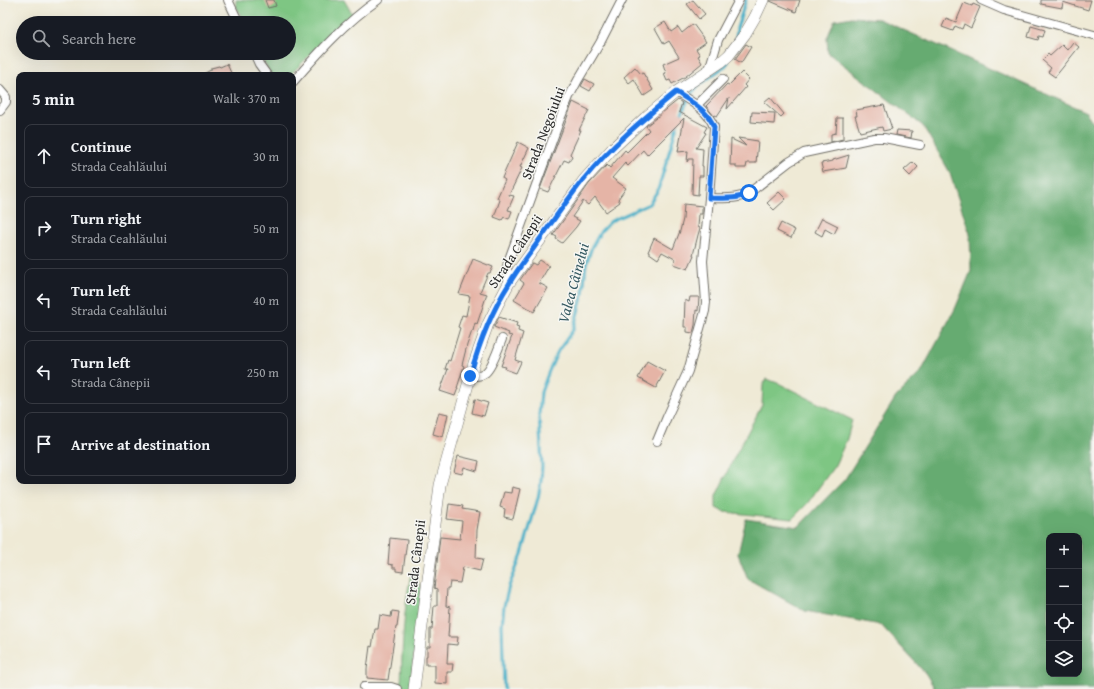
<!DOCTYPE html>
<meta charset="utf-8">
<style>
:root{--surface:#171b24;--page:#20242c;--text:#f1f3f6;--muted:#9ea1a6;--line:#363941}
body{margin:0;font-family:"Gentium Book Plus",serif;background:var(--page);color:var(--text)}
.controls{position:absolute;right:12px;bottom:12px;display:grid;overflow:hidden;border-radius:8px;box-shadow:0 4px 16px #0002}
.controls button{width:36px;height:36px;display:grid;place-items:center;padding:0;border:0;border-bottom:1px solid var(--line);background:var(--surface);color:var(--text);font:20px sans-serif}
.stop{position:absolute;width:12px;height:12px;margin:-9px;border:3px solid #1a73e8;border-radius:50%;background:#fff}
.stop.end{background:#1a73e8;border-color:#fff;box-shadow:0 1px 4px #0008}
.list{margin:0;padding:0;list-style:none}
h2{display:flex;justify-content:space-between;align-items:center;height:52px;margin:0;padding:0 16px;font-size:17px}
h2 small{font-size:13px;font-weight:400;color:var(--muted)}
.list li{display:grid;grid-template-columns:26px 1fr auto;gap:12px;align-items:center;box-sizing:border-box;height:64px;margin:0 8px 8px;padding:0 8px;border:1px solid var(--line);border-radius:8px}
.list b{display:block;font-size:15px;white-space:nowrap}
.list p{margin:0;font-size:13px;white-space:nowrap;color:var(--muted)}
.list em{font-size:13px;font-style:normal;color:var(--muted)}
.icon{flex:none;width:22px;height:22px;fill:none;stroke:currentColor;stroke-width:2;stroke-linecap:round;stroke-linejoin:round}
.map{position:relative;flex:none;width:1094px;height:689px;overflow:hidden}
.search{position:absolute;background:var(--surface);box-shadow:0 4px 16px #0002;left:16px;top:16px;width:280px;height:44px;display:flex;align-items:center;gap:10px;box-sizing:border-box;padding:0 14px;border-radius:22px;color:var(--muted);font-size:15px}
.panel{position:absolute;background:var(--surface);box-shadow:0 4px 16px #0002;left:16px;top:72px;width:280px;height:412px;border-radius:8px}
.map>svg:first-child{display:block}
.green{fill:#7ec683;stroke:#547857}
.forest{fill:#66ab71;stroke:#486b4e;fill-rule:evenodd}
.lines{fill:none;stroke-linecap:round;stroke-linejoin:round}
.stream{stroke:#4ab1c9;stroke-width:3}
.building{fill:#e5b4a6}
.street-casing{stroke:#706e67;stroke-width:10}
.secondary-casing{stroke:#706e67;stroke-width:12}
.street{stroke:#fff;stroke-width:8}
.secondary{stroke:#fff;stroke-width:11}
.route{stroke:#1a73e8;stroke-width:5}
.labels{text-anchor:middle;dominant-baseline:central;stroke-width:3;stroke-linejoin:round;paint-order:stroke}
.street-label{font-size:14px;fill:#2b2b2b;stroke:#f6f6f2}
.water-label{font-size:15px;font-style:italic;fill:#365a62;stroke:#f6f6f2}
</style>
<div class="map">
<svg width="1094" height="689" viewBox="0 0 1094 689">
<rect width="100%" height="100%" fill="#f6f6f2"/>
<filter id="ink" filterUnits="userSpaceOnUse"><feTurbulence type="fractalNoise" baseFrequency=".025" numOctaves="2"/><feDisplacementMap in="SourceGraphic" scale="8" xChannelSelector="R" yChannelSelector="G"/><feConvolveMatrix kernelMatrix="1 2 1 2 8 2 1 2 1" color-interpolation-filters="sRGB"/></filter>
<filter id="wash" filterUnits="userSpaceOnUse"><feTurbulence type="fractalNoise" baseFrequency=".012" numOctaves="4" result="noise"/><feDisplacementMap in="SourceGraphic" scale="16" xChannelSelector="R" yChannelSelector="G"/><feGaussianBlur stdDeviation="0.9" result="paint"/><feColorMatrix in="noise" values="0 0 0 0 0 0 0 0 0 0 0 0 0 0 0 0 0 1.4 0 .05"/><feComposite in="paint" operator="in"/></filter>
<g filter="url(#wash)">
<rect width="100%" height="100%" fill="#efead6"/>
<!-- green -->
<g class="green">
<polygon points="236,0 344,0 354,17 310,55 290,75 271,75 259,53 289,53 289,23 244,23 236,6"/>
<polygon points="767,379 780,384 852,420 847,439 835,465 807,504 792,519 724,512 716,508 716,496 734,458 762,405 763,385"/>
<path d="M414,573l7,16 -11,100h-9c1,-39 2,-77 10,-115z"/>
</g>
<!-- forest -->
<path class="forest" d="M852,17l27,2 54,24 153,69 8,12v565h-159l-9,-15 -45,-49 -76,-14 -57,-32 -10,-25 8,-35 52,8 47,-48 51,-82 25,-25 34,-63 16,-38 -1,-37 -21,-63 -26,-45 -95,-73 -1,-15 8,-18zM1049,536h30v138h-30z"/>
<g class="lines">
<!-- stream -->
<g class="stream">
<polyline points="736,39 737,28 746,0"/>
<polyline points="680,117 691,94 698,86 725,66 728,62"/>
<polyline points="504,689 502,625 504,606 509,586 522,554 538,498 541,481 542,466 539,415 541,392 549,371 558,351 573,330 583,294 586,264 592,247 601,231 611,221 649,204 658,190 678,122"/>
</g>
</g>
<g id="blocks">
<!-- building -->
<g class="building">
<polygon points="265,0 274,0 276,6 268,8"/>
<polygon points="693,0 705,14 699,19 687,4"/>
<polygon points="770,0 800,0 796,12 770,1"/>
<polygon points="1041,0 1091,0 1088,10 1063,2 1062,8 1041,4"/>
<polygon points="964,3 972,6 973,4 980,7 971,28 964,24 962,29 955,26 953,31 942,27 946,18 956,22"/>
<polygon points="665,22 671,32 678,27 682,33 693,24 706,42 696,49 700,55 698,56 702,63 685,77 672,84 670,80 667,81 664,74 666,73 663,64 679,57 669,41 664,44 655,28"/>
<polygon points="1031,26 1045,30 1043,37 1039,36 1038,40 1028,37"/>
<polygon points="1073,42 1079,47 1055,77 1048,72 1051,68 1042,60 1048,54 1050,56 1062,45 1067,50"/>
<polygon points="746,44 751,47 741,63 735,59"/>
<polygon points="227,64 232,75 201,75 211,70 211,68 219,66 220,67"/>
<polygon points="635,67 641,74 643,73 653,90 644,96 634,79 629,83 624,77"/>
<polygon points="742,72 749,79 744,85 746,87 727,109 729,98 717,116 715,115 714,116 706,106 727,84 729,85"/>
<polygon points="585,79 594,84 590,91 581,86"/>
<polygon points="770,97 784,114 781,117 764,102"/>
<polygon points="678,100 682,103 679,112 707,127 704,132 706,133 696,148 703,149 702,166 703,166 703,176 699,176 698,195 692,194 693,159 689,159 687,162 688,151 678,152 684,118 647,155 643,150 628,166 625,163 612,178 626,188 618,199 620,202 606,212 595,197 588,205 583,201 572,217 580,221 576,227 562,243 556,239 557,237 553,235 589,184 607,165 610,168 625,150 627,152 649,130 646,126"/>
<polygon points="573,102 589,110 579,130 581,130 570,154 572,156 569,162 564,160 548,192 540,189"/>
<polygon points="884,105 892,129 883,131 882,127 860,132 855,116 857,116 856,110"/>
<polygon points="752,112 775,113 774,124 751,122"/>
<polygon points="837,118 843,118 843,139 831,142 831,134 836,133"/>
<polygon points="897,130 912,131 911,138 896,135"/>
<polygon points="738,138 758,141 756,163 747,163 746,168 736,168 736,165 730,165 731,139 746,146"/>
<polygon points="518,142 529,148 520,167 522,168 509,195 514,196 508,210 512,211 509,219 504,217 502,220 494,217 500,200 497,198 505,180 502,178"/>
<polygon points="849,155 846,168 823,172 821,163 833,161 833,160"/>
<polygon points="913,162 918,167 910,176 904,170"/>
<polygon points="779,192 786,199 774,210 767,203"/>
<polygon points="684,204 702,206 702,214 699,214 698,227 700,228 698,235 693,255 694,255 688,269 674,264 675,259 662,252 658,259 648,252 654,238 673,249 680,231 683,219"/>
<polygon points="822,218 838,226 834,234 825,229 822,236 815,232"/>
<polygon points="781,223 795,230 791,238 777,231"/>
<polygon points="473,259 493,267 490,273 488,273 480,292 487,294 477,324 475,323 473,331 472,331 467,345 462,365 464,366 457,388 458,388 455,396 440,391 448,369 445,369 448,360 450,361 460,328 458,327 462,315 466,316 470,296 459,294"/>
<polygon points="540,260 549,266 539,283 548,288 534,312 514,300 524,283 520,280 532,263 536,265"/>
<polygon points="690,297 699,297 698,311 696,310 695,325 693,333 687,332 687,327 684,327 685,300 689,302"/>
<polygon points="499,317 517,323 516,326 519,327 518,331 523,333 515,360 521,362 516,373 505,369 506,367 501,366 512,336 508,335 509,333 494,327"/>
<polygon points="647,361 665,371 656,388 638,378"/>
<polygon points="475,399 488,403 484,416 472,413"/>
<polygon points="439,412 448,414 443,437 433,434"/>
<polygon points="458,456 479,461 477,471 464,467 462,474 454,472"/>
<polygon points="512,487 520,489 513,519 504,517 505,509 500,507 502,499 504,492 511,493"/>
<polygon points="449,504 463,506 462,509 480,512 477,530 476,558 483,559 480,571 463,567 460,583 450,582 449,588 447,588 446,606 450,607 448,637 458,637 457,645 448,644 447,664 453,664 452,672 447,672 447,684 435,683 435,665 426,665 426,656 427,656 427,647 430,647 430,629 432,629 434,606 437,606 437,589 434,588 440,537 460,539 462,521 447,519"/>
<polygon points="390,538 407,540 403,572 396,571 396,568 393,568 393,565 388,564"/>
<polygon points="392,611 399,612 397,627 396,627 394,639 388,680 367,678 367,669 370,646 372,647 375,629 378,629 380,615 391,617"/>
</g>
</g>
</g>
<g filter="url(#ink)">
<use href="#blocks" fill-opacity="0" stroke="#706e67" stroke-width="1"/>
<g class="lines">
<defs>
<g id="street">
<polyline points="228,0 239,23"/>
<polyline points="981,0 1004,10 1094,35"/>
<polyline points="254,53 259,64 267,75"/>
<polyline points="709,70 718,40 739,0"/>
<path d="M293,82c26,-30 53,-60 85,-82"/>
<polyline points="0,90 6,97 6,102 0,110"/>
<polyline points="697,105 723,79"/>
<path d="M709,198c14,0 28,2 40,-5l40,-31 15,-9 70,-15h10l36,7"/>
<path d="M509,283c-2,-7 -3,-13 -1,-21l52,-143 9,-22 9,-17 22,-37 22,-43"/>
<path d="M470,376c5,0 11,1 15,-3 7,-5 14,-26 17,-34"/>
<path d="M657,441l10,-24 21,-46 17,-60 1,-9 -3,-41 6,-63 5,-71c-6,-17 -24,-26 -38,-35"/>
<polyline points="364,687 391,687 397,689"/>
</g>
<polyline id="secondary" points="414,689 440,485 474,363 488,324 498,304 509,283 584,180 613,148 645,118 676,92 721,62 729,55 745,34 755,17 763,0"/>
</defs>
<!-- street casing -->
<use href="#street" class="street-casing"/>
<!-- secondary casing -->
<use href="#secondary" class="secondary-casing"/>
<!-- street -->
<use href="#street" class="street"/>
<!-- secondary -->
<use href="#secondary" class="secondary"/>
</g>
</g>
<g class="lines" filter="url(#ink)">
<!-- route -->
<path class="route" d="M470,376c9,-32 21,-64 39,-92 9,-16 21,-30 31,-45 14,-20 28,-40 43,-59 27,-33 60,-61 93,-88 14,9 32,18 38,35l-5,71c14,0 28,2 40,-5"/>
</g>
<g class="labels">
<!-- street labels -->
<g class="street-label">
<text transform="translate(543 133) rotate(-69)">Strada Negoiului</text>
<text transform="translate(515 251) rotate(-56)">Strada Cânepii</text>
<text transform="translate(415 562) rotate(-83)">Strada Cânepii</text>
</g>
<!-- water labels -->
<g class="water-label">
<text transform="translate(573 283) rotate(-75)">Valea Câinelui</text>
</g>
</g>
</svg>
<div class="controls">
<button>+</button>
<button>−</button>
<button><svg class="icon" aria-label="locate" viewBox="0 0 24 24"><circle cx="12" cy="12" r="6"/><path d="M12 2v4M12 18v4M2 12h4M18 12h4"/></svg></button>
<button><svg class="icon" aria-label="layers" viewBox="0 0 24 24"><path d="M12 4l9 5-9 5-9-5zM3 14l9 5 9-5"/></svg></button>
</div>
<div class="stop" style="left:749px;top:193px"></div>
<div class="stop end" style="left:470px;top:376px"></div>
<div class="search"><svg class="icon" aria-label="search" viewBox="0 0 24 24"><circle cx="10" cy="10" r="6"/><path d="M15 15l6 6"/></svg>Search here</div>
<section class="panel">
<h2>5 min<small>Walk · 370 m</small></h2>
<ul class="list">
<li><svg class="icon" aria-label="ahead" viewBox="0 0 24 24"><path d="M12 20V5M6 11l6-6 6 6"/></svg><div><b>Continue</b><p>Strada Ceahlăului</p></div><em>30 m</em></li>
<li><svg class="icon" aria-label="right" viewBox="0 0 24 24"><path d="M7 20v-9h11M14 6l5 5-5 5"/></svg><div><b>Turn right</b><p>Strada Ceahlăului</p></div><em>50 m</em></li>
<li><svg class="icon" aria-label="left" viewBox="0 0 24 24"><path d="M17 20v-9H6M10 6l-5 5 5 5"/></svg><div><b>Turn left</b><p>Strada Ceahlăului</p></div><em>40 m</em></li>
<li><svg class="icon" aria-label="left" viewBox="0 0 24 24"><path d="M17 20v-9H6M10 6l-5 5 5 5"/></svg><div><b>Turn left</b><p>Strada Cânepii</p></div><em>250 m</em></li>
<li><svg class="icon" aria-label="arrive" viewBox="0 0 24 24"><path d="M6 21V4h12l-3 4 3 4H6"/></svg><div><b>Arrive at destination</b></div></li>
</ul>
</section>
</div>
